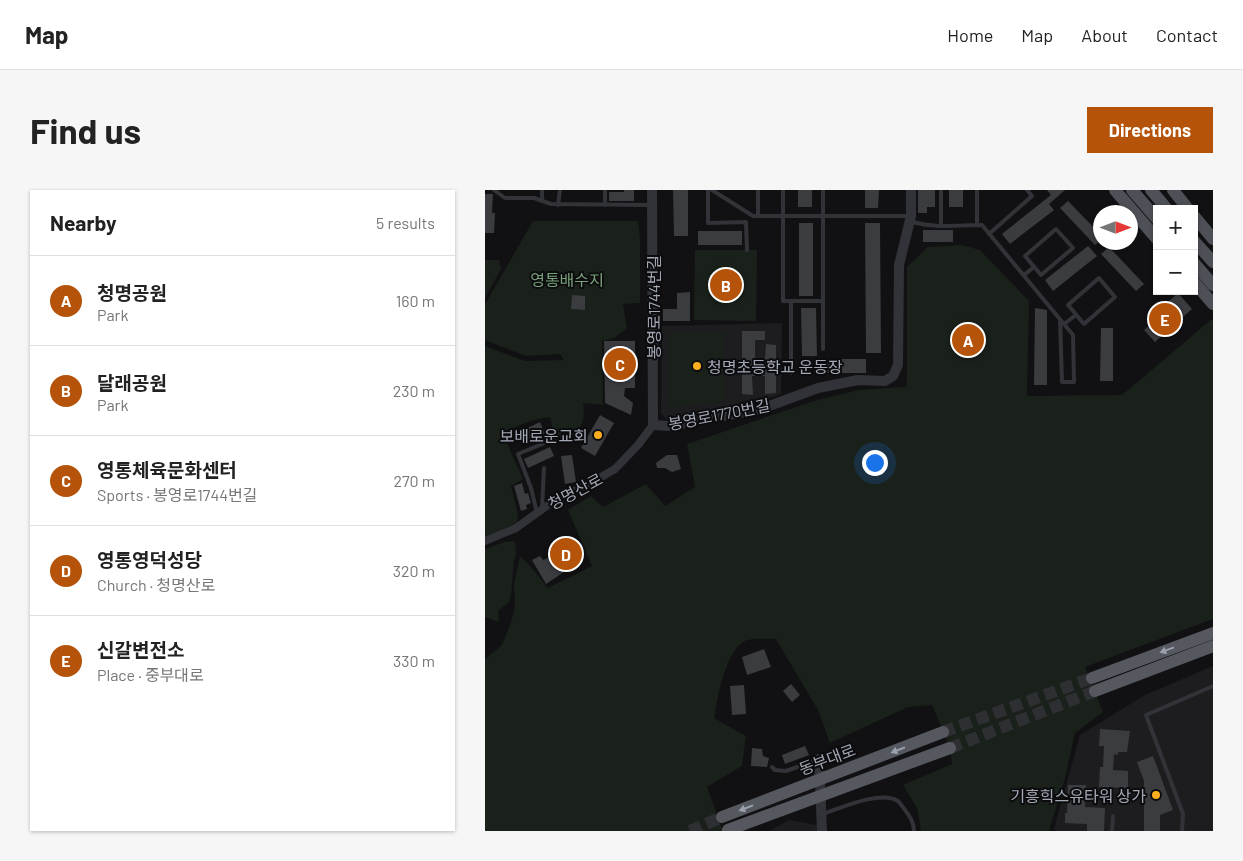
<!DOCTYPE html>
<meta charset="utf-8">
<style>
:root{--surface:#fff;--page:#f6f6f6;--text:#222;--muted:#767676;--line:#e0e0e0;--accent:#b45309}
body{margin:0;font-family:Barlow,"Noto Sans KR",sans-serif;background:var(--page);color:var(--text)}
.controls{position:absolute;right:15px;top:15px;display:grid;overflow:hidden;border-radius:0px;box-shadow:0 1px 4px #0004}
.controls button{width:45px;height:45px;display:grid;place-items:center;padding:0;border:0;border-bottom:1px solid var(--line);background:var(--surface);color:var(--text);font:25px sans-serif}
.compass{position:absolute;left:608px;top:15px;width:45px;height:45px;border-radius:50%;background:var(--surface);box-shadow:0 1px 4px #0004;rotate:90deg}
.you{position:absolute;left:389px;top:272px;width:18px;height:18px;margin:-12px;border:4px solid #fff;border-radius:50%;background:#1a73e8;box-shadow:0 0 0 8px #1a73e833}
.badge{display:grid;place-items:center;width:32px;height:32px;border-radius:50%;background:var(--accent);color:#fff;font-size:16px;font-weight:700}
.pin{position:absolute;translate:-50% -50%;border:2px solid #fff;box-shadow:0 1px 5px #0006}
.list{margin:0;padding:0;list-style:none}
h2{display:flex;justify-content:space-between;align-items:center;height:65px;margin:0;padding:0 20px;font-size:21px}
h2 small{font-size:16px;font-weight:400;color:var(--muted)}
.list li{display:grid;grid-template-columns:32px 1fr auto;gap:15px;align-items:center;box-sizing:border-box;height:90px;padding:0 20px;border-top:1px solid var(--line)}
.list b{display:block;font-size:19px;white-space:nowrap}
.list p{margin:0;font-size:16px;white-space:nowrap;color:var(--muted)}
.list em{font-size:16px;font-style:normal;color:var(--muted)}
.map{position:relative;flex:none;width:728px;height:641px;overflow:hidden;border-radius:0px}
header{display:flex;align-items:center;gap:30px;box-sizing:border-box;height:70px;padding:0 25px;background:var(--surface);border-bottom:1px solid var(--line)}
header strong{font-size:24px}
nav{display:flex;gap:28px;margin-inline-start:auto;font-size:18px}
.intro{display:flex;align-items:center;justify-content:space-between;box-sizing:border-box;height:120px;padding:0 30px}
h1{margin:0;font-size:35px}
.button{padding:12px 22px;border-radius:0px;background:var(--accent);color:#fff;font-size:18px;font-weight:700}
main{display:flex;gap:30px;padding:0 30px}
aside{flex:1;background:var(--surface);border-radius:0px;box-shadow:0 1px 4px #0004}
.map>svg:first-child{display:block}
.built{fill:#1d1d20}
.green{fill:#19211a}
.building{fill:#3b3c40}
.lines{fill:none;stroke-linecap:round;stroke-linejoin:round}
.trunk-tunnel{stroke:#2e2f33;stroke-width:12;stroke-dasharray:12 6;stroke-linecap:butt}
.service{stroke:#323338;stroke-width:4}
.minor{stroke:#323338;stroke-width:8}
.tertiary{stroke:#323338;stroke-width:10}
.primary{stroke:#4e5057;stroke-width:12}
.trunk{stroke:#565860;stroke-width:12}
.trunk-bridge{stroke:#565860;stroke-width:12}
.oneway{fill:#9aa0ac}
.poi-dot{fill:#fcad20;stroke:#0c0c0e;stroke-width:2}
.labels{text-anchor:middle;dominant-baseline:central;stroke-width:4;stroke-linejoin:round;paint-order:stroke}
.park-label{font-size:16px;fill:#77a179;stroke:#0c0c0e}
.street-label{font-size:16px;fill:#a2a8b4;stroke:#0c0c0e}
.poi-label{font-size:16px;fill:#a2a8b4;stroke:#0c0c0e;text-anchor:end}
</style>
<header>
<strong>Map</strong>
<nav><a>Home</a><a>Map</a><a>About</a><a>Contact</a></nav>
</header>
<div class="intro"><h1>Find us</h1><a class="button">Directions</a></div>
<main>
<aside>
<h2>Nearby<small>5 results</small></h2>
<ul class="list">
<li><span class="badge">A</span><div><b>청명공원</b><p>Park</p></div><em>160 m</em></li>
<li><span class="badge">B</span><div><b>달래공원</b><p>Park</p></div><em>230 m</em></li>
<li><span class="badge">C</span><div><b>영통체육문화센터</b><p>Sports · 봉영로1744번길</p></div><em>270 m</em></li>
<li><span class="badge">D</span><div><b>영통영덕성당</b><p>Church · 청명산로</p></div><em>320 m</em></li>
<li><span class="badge">E</span><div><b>신갈변전소</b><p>Place · 중부대로</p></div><em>330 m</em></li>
</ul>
</aside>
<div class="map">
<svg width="728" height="641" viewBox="0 0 728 641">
<rect width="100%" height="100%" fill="#111113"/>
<!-- built -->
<g class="built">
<polygon points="297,133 296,204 262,215 183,230 176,224 177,136"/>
<polygon points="728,476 728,641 571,641 569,639 595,545 660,505"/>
<polygon points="304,630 338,636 337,641 285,641"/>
</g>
<!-- green -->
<g class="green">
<path d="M48,31h105l2,18v64l-17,1 4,24 -12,10 -13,3 1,64 -20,-2c4,21 -6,34 -26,40 -5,-8 -4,-17 -7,-26l-17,3 -28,11c2,18 11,31 18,48l-12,7 7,28 -1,8 -30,15 -2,-3v-188l40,15 39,-1 -4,-6 -34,2 -41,-16v-36z"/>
<path d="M477,55l18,5 49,51 -2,95 95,-1 90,-76 1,1v299l-128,48 18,45 -28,21 -10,45 -16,53h-128l-4,-23 -14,-23 49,-21 -2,-16 -18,-43 -24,2 -78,36 -12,-33 -42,-71c-8,0 -25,-1 -31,2 -19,8 -28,59 -31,77l32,18 -4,30 -35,21 16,44h-238v-172l17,-14 9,-23 4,-16 -1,-22 6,-28 11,11 17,21 44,-22 -24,-56 23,-14 12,11 43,-23 19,22 30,-19 -8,-43 130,-44 42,-10 47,-3 1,-9v-111l21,-20z"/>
<polygon points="210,60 272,60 271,131 209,130"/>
<polygon points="0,70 14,70 16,79 0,108"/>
<polygon points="185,142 239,142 240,211 185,218"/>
<polygon points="30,351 31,364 29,371 26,405 24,412 13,421 14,432 0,427 0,359 19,352"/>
</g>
<!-- building -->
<g class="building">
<polygon points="139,0 149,0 149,11 124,11 124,2 139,2"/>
<polygon points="188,0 203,0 203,46 189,46"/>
<rect x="313" y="0" width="14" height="17"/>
<polygon points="380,0 394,0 393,18 380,18"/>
<polygon points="433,0 450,0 450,17 442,17 442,23 433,23"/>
<rect x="464" y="0" width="14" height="17"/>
<polygon points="562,0 580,0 564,14 569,20 525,54 517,44 566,5"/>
<polygon points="0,4 8,4 7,23 10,23 9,43 0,43"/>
<polygon points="583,11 616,45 616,50 610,55 575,18"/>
<rect x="314" y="33" width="14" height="73"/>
<polygon points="380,33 395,33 396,163 381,163"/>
<rect x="438" y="40" width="30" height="12"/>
<rect x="213" y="41" width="44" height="14"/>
<polygon points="603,56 612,66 568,101 560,90"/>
<polygon points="624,57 659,94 651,101 616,64"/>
<polygon points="205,102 205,131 178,131 178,119 192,119 192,103"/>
<polygon points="693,103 707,119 670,152 659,140 666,134 663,130"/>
<polygon points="87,105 100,106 100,120 86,119"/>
<polygon points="316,118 331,118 332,166 317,166"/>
<polygon points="550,118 562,120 562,195 549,195"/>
<polygon points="616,138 628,138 628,191 615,191"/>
<polygon points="257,141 280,141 280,150 270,150 270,168 280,168 281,154 291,155 291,203 280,204 280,186 267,186 268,205 257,204"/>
<polygon points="119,151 150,151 150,198 140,198 139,206 148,213 146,225 120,213"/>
<rect x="337" y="169" width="44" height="14"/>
<polygon points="115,225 129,233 110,266 96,258"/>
<polygon points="55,232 60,244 39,254 34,242"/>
<polygon points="65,257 69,266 43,278 39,269"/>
<polygon points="87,265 91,292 80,294 76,266"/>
<polygon points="182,265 192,265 196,279 187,282 180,278 172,278 171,273"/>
<polygon points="37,293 40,304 43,303 46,313 41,315 42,319 36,321 29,296"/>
<polygon points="83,347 97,370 61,394 47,370 55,366 58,370 63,368 67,376 70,360 75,352"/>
<polygon points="279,459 286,477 262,485 257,467"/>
<polygon points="306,494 315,505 307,512 298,501"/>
<polygon points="259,495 261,524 247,525 245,496"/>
<polygon points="615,539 645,541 642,562 633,562 633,565 629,564 628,580 643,581 643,598 614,597 615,577 618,577 619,556 614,556"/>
<polygon points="320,556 324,565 300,574 297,565"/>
<polygon points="267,558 277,559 278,566 284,568 282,577 266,576"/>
<polygon points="668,566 688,620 675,625 675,641 659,641 659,591 652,572"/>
<polygon points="583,595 601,595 600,617 620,618 619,641 602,641 602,634 580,633 580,623 582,623"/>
</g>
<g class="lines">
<!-- trunk-tunnel -->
<g class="trunk-tunnel">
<polyline points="458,542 607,488"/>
<polyline points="465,558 610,501"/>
<polyline points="205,641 237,627"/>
</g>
<!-- service -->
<g class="service">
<polyline points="9,0 20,8 49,8 66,14 165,15"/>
<polyline points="120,0 120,15"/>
<polyline points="223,0 223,33 261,32 262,60"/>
<polyline points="227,0 268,26 424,26"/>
<polyline points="298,0 298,111 338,111"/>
<polyline points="338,0 338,159"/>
<polyline points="492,0 492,35"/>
<polyline points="57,11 57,0"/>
<polyline points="73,15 75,0"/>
<polyline points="273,26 273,0"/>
<path d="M425,31c23,8 48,4 72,4l91,110 1,47h-12l-2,-63"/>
<polyline points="456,36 456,0"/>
<polygon points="571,39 588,58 556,85 540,66"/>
<polyline points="504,44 547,6 542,0"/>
<polyline points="539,85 549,77"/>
<polygon points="614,88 630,107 599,134 583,115"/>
<polyline points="579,134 591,125"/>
<polyline points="306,183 306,111"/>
<polyline points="57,318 59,278"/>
<polyline points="52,323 46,298 33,264 67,250"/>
<polyline points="287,577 290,580 301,581 332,570"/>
<path d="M338,624c18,-6 57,-24 75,-13 2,2 5,6 7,9 5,6 9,13 9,21"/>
<polyline points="627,641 628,626"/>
<polyline points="697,641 698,624 661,525 728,496"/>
</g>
<!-- minor -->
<polyline class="minor" points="0,351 31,338 70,310 106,293 130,279 153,255 168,235"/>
<!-- tertiary -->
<g class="tertiary">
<polyline points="167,0 168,235 183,236 276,219 333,198 373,190 400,191 408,186 413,175 414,75 426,26 426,0"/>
<polyline points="334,569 337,641"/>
</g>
<!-- primary -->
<g class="primary">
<polyline points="630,0 672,49"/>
<polyline points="647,0 672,29"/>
<polyline points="666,0 682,19"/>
<polyline points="688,0 703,19"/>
<polyline points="709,26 728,49"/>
<polyline points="709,51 728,72"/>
<polyline points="709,73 728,95"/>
<polyline points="709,92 728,114"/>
</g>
<!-- trunk -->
<g class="trunk">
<polyline points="607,488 728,443"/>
<polyline points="610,501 728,456"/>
</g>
<!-- trunk-bridge -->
<g class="trunk-bridge">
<polyline points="237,627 458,542"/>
<polyline points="243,640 465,558"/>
</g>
</g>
<!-- one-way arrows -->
<defs><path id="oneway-solid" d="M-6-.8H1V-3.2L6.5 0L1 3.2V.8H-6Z" transform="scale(1.25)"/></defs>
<g class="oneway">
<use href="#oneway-solid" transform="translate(682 460) rotate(160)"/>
<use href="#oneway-solid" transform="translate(413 560) rotate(159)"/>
<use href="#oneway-solid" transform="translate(261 618) rotate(159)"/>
</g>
<!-- markers -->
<g class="poi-dot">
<circle cx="212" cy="176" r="5"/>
<circle cx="113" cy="245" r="5"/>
<circle cx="671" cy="605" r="5"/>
</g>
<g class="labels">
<!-- park labels -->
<g class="park-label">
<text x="82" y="89">영통배수지</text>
</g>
<!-- street labels -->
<g class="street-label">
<text transform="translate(168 117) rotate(-90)">봉영로1744번길</text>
<text transform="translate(234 224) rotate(-11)">봉영로1770번길</text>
<text transform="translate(90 301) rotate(-28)">청명산로</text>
<text transform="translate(342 569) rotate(-21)">동부대로</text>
</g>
<!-- poi labels -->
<g class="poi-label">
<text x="222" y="176" text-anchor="start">청명초등학교 운동장</text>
<text x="103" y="245">보배로운교회</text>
<text x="661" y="605">기흥힉스유타워 상가</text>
</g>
</g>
</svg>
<div class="controls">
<button>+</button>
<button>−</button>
</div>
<svg class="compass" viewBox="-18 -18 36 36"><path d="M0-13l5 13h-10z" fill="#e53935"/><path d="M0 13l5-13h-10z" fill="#767676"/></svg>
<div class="you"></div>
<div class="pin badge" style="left:483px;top:150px">A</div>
<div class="pin badge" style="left:241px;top:95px">B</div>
<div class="pin badge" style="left:135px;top:174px">C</div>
<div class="pin badge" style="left:81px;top:364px">D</div>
<div class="pin badge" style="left:680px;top:129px">E</div>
</div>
</main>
